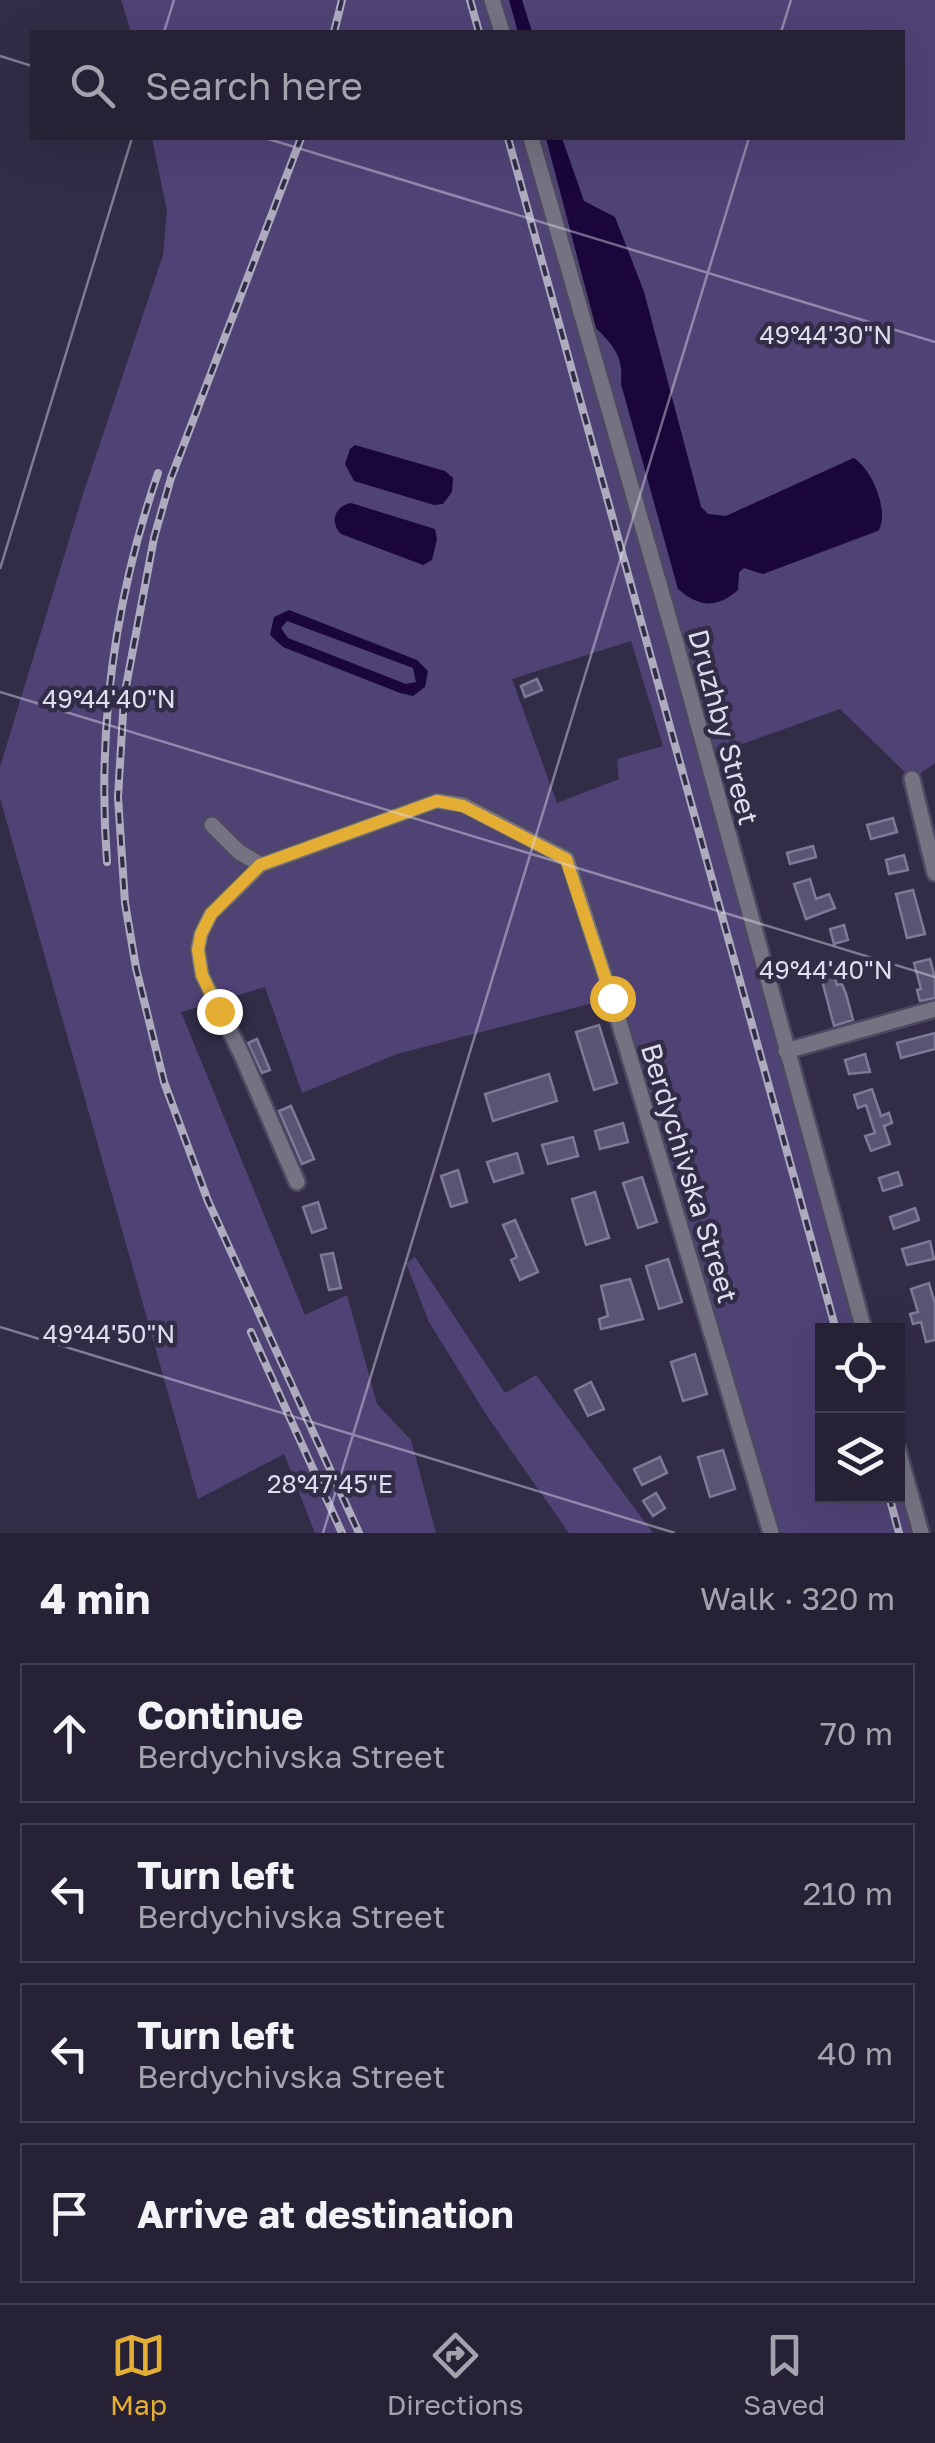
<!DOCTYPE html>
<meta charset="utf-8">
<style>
:root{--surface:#262135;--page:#2e293d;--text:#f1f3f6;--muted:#a4a3ad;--line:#423e50;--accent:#e4ae35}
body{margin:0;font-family:"Golos Text",sans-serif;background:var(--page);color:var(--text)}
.controls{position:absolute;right:30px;bottom:30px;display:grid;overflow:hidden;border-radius:0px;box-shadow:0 10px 40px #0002}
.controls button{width:90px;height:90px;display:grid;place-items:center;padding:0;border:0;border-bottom:2px solid var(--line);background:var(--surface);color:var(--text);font:50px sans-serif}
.stop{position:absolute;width:30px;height:30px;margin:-22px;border:8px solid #e4ae35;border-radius:50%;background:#fff}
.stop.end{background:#e4ae35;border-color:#fff;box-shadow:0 2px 10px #0008}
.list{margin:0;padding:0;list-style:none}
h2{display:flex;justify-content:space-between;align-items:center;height:130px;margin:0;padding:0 40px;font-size:42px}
h2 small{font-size:32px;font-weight:400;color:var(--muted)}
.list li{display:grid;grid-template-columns:65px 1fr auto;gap:30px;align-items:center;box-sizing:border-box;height:140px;margin:0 20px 20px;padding:0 20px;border:2px solid var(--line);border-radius:0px}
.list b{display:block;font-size:38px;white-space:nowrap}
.list p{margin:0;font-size:32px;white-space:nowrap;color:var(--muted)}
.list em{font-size:32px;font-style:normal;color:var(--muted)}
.icon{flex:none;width:55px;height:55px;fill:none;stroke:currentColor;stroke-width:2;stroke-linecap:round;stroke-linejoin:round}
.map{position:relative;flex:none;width:935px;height:1533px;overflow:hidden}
.search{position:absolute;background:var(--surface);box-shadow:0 10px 40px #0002;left:30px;right:30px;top:30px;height:110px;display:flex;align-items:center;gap:25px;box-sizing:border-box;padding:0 35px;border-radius:0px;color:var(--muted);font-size:38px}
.sheet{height:770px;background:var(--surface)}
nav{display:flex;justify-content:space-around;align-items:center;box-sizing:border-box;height:140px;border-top:2px solid var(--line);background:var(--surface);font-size:28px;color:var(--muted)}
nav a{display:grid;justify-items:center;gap:5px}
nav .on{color:var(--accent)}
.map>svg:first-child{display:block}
.green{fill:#4f4376;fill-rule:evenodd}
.water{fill:#1a063b;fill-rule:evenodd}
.building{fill:#595472;stroke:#7f7999;stroke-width:2.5}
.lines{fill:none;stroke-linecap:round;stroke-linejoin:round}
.minor-casing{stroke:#4e4862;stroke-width:20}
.minor{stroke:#757381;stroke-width:15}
.rail-casing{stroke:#aeabbf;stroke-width:8}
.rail{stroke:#322c47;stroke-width:4;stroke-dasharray:11;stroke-linecap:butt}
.route{stroke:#e4ae35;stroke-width:12}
.ticks{fill:none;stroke:#dfdcee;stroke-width:2.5;stroke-opacity:0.45}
.labels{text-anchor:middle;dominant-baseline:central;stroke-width:9;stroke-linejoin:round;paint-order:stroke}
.street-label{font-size:28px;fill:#dfdcee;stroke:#322c47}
.ticks-label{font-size:25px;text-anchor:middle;fill:#dfdcee;stroke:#322c47;stroke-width:9;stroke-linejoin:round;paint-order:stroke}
</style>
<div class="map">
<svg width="935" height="1533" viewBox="0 0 935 1533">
<rect width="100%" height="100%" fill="#322c47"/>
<!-- green -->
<g class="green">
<polygon points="121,0 509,0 518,32 131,32"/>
<path d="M522,0h413v763l-23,16 -72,-70 -134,48 158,573h-42v166h76v-46l23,83h-150l-159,-535 -215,56 -95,39 -37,-106 -84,25 124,303 42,-20 30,109 34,36 25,93h-121l-31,-79 -86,45 -198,-701v-31l83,-273 80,-239 4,-44 -15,-73h394l50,189c18,19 28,31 25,57l102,217 14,-11 2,-18 5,-4 19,6 116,-43 -26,-73 -127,58 -18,-2 -7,-7 -57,-215 -29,-74 -31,-17 -5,-7 -17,-56h340v-106h-370zM631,641l32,105 -46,13 2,20 -62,24 -45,-124z"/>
<polygon points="415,1257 505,1393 536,1375 653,1533 569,1533 487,1416 429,1322 406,1263"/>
</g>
<!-- water -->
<g class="water">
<polygon points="509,0 522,0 532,32 518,32"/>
<path d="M546,138h16l22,63 31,16 29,75 57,215 7,7 18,2 128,-58c18,12 35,51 25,72l-116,44 -19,-6 -5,4 -1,18c-22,19 -39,17 -60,-1l-57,-205c3,-27 -7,-38 -25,-56z"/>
<polygon points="355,445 445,471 453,478 452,492 443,504 434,505 354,481 345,464 350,449"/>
<path d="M351,503l84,26 2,10 -5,21 -9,5 -82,-31c-12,-12 -6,-28 10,-31z"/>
<path d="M289,610l128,50 11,11 -3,16 -12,9 -13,-3 -117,-46 -13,-12 4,-18zM287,621l126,47 3,14 -10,2 -118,-46 -7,-10z"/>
</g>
<!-- building -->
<g class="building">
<polygon points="537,679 542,690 525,697 521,686"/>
<polygon points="893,818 897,832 871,839 867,825"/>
<polygon points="813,846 816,857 790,864 787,853"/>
<polygon points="904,855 908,870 889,874 886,860"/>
<polygon points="810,879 816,899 829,894 835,908 806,919 794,884"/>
<polygon points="913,890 925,934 907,938 896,894"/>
<polygon points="844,925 848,940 834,944 830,929"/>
<polygon points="930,959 935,978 935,998 920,1001 917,990 921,989 914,963"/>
<polygon points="830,962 837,985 842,984 846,994 853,1020 834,1026 818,965"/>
<polygon points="599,1025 617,1083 594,1090 576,1032"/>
<polygon points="935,1033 935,1049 901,1058 897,1043"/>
<polygon points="257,1039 270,1070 262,1073 248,1043"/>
<polygon points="865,1054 870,1072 849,1074 845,1060"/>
<polygon points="549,1074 557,1101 493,1121 485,1094"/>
<polygon points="872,1089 881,1116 889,1113 892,1123 884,1126 890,1144 871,1151 865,1136 875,1133 866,1105 858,1108 854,1095"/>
<polygon points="291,1106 314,1159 302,1164 279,1111"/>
<polygon points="623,1123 628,1142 600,1149 595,1131"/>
<polygon points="573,1137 578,1156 548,1164 542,1145"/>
<polygon points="517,1153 523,1173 494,1182 487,1162"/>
<polygon points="458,1170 467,1202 451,1207 441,1176"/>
<polygon points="898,1172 902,1185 883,1191 879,1178"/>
<polygon points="642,1177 657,1222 638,1228 623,1183"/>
<polygon points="595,1192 609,1238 586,1245 572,1199"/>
<polygon points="318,1202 326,1228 312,1233 303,1207"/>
<polygon points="915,1208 919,1220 894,1229 890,1217"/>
<polygon points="515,1220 538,1272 520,1280 511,1260 517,1257 503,1225"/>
<polygon points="930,1241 934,1259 907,1265 902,1249"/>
<polygon points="333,1253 341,1288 329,1290 321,1255"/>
<polygon points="668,1259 682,1302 659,1309 646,1266"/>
<polygon points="630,1279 643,1319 601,1329 599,1319 608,1316 601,1286"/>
<polygon points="929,1283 935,1304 935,1340 926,1342 921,1322 913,1324 910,1314 918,1312 911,1289"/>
<polygon points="695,1354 707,1394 683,1401 671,1362"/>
<polygon points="591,1382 604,1409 588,1416 575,1390"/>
<polygon points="723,1450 735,1489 710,1497 698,1457"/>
<polygon points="660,1457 667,1473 642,1485 634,1469"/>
<polygon points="656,1493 665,1508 653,1516 643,1501"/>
</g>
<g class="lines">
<defs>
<g id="minor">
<polyline points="492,0 502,32"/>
<polyline points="531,138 674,636 864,1330"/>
<polyline points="912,779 935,873"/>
<polyline points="212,825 239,852 261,865"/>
<polyline points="786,1051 935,1009"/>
<polyline points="297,1182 241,1053 202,975 198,949 201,934 211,914 261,865 437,801 463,805 567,859 612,998 771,1533"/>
<polyline points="898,1450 921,1533"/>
</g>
</defs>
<!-- minor casing -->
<use href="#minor" class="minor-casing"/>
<!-- minor -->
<use href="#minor" class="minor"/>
<defs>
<g id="rail">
<polyline points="470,0 479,32"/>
<polyline points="334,32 342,0"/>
<polyline points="301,138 171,478 154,538 124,697 118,797 125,903 136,968 164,1082 208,1201 359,1533"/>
<polyline points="508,138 836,1330"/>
<path d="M107,862c-10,-132 8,-264 51,-389"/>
<polyline points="251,1332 342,1533"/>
<polyline points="889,1496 899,1533"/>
</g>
</defs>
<!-- rail casing -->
<use href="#rail" class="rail-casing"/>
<!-- rail -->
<use href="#rail" class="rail"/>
</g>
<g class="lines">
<!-- route -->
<polyline class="route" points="219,1011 202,975 198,950 201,934 211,914 260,865 437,801 463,806 566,859 612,998"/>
</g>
<!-- ticks -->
<path class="ticks" d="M164,32l10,-32M781,32l10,-32M0,56l32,10M265,138l670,204M0,569l132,-431M0,692l935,285M0,1327l675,206M323,1533l426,-1395"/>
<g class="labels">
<!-- street labels -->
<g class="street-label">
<text transform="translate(724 727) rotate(75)">Druzhby Street</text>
<text transform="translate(690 1173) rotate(73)">Berdychivska Street</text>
</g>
</g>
<g class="ticks-label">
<text x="826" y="344">49°44'30"N</text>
<text x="109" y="708">49°44'40"N</text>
<text x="826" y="979">49°44'40"N</text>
<text x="109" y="1343">49°44'50"N</text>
<text x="330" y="1493">28°47'45"E</text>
</g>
</svg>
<div class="controls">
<button><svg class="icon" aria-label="locate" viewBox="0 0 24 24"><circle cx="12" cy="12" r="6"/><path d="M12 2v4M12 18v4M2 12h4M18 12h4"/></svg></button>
<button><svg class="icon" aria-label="layers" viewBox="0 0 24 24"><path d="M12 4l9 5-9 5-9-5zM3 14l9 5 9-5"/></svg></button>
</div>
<div class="stop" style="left:612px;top:998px"></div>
<div class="stop end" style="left:219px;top:1011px"></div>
<div class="search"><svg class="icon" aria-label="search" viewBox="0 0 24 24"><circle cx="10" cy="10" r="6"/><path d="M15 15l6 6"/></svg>Search here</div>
</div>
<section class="sheet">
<h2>4 min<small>Walk · 320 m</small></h2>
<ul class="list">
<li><svg class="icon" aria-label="ahead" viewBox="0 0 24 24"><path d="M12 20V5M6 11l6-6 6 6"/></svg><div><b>Continue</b><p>Berdychivska Street</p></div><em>70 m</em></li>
<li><svg class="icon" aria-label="left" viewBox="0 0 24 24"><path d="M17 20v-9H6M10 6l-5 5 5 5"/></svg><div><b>Turn left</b><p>Berdychivska Street</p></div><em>210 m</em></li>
<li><svg class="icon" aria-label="left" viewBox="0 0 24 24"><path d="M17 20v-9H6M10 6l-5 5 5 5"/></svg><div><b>Turn left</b><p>Berdychivska Street</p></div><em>40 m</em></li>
<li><svg class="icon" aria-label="arrive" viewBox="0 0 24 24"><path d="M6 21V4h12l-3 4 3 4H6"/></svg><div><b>Arrive at destination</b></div></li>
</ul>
</section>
<nav>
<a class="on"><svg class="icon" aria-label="map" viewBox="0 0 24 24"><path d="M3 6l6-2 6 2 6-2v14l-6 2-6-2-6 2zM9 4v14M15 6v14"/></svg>Map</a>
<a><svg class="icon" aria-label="directions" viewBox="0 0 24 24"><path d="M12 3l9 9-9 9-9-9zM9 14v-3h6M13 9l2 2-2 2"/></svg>Directions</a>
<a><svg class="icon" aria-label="saved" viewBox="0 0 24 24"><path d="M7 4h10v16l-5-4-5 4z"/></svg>Saved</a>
</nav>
